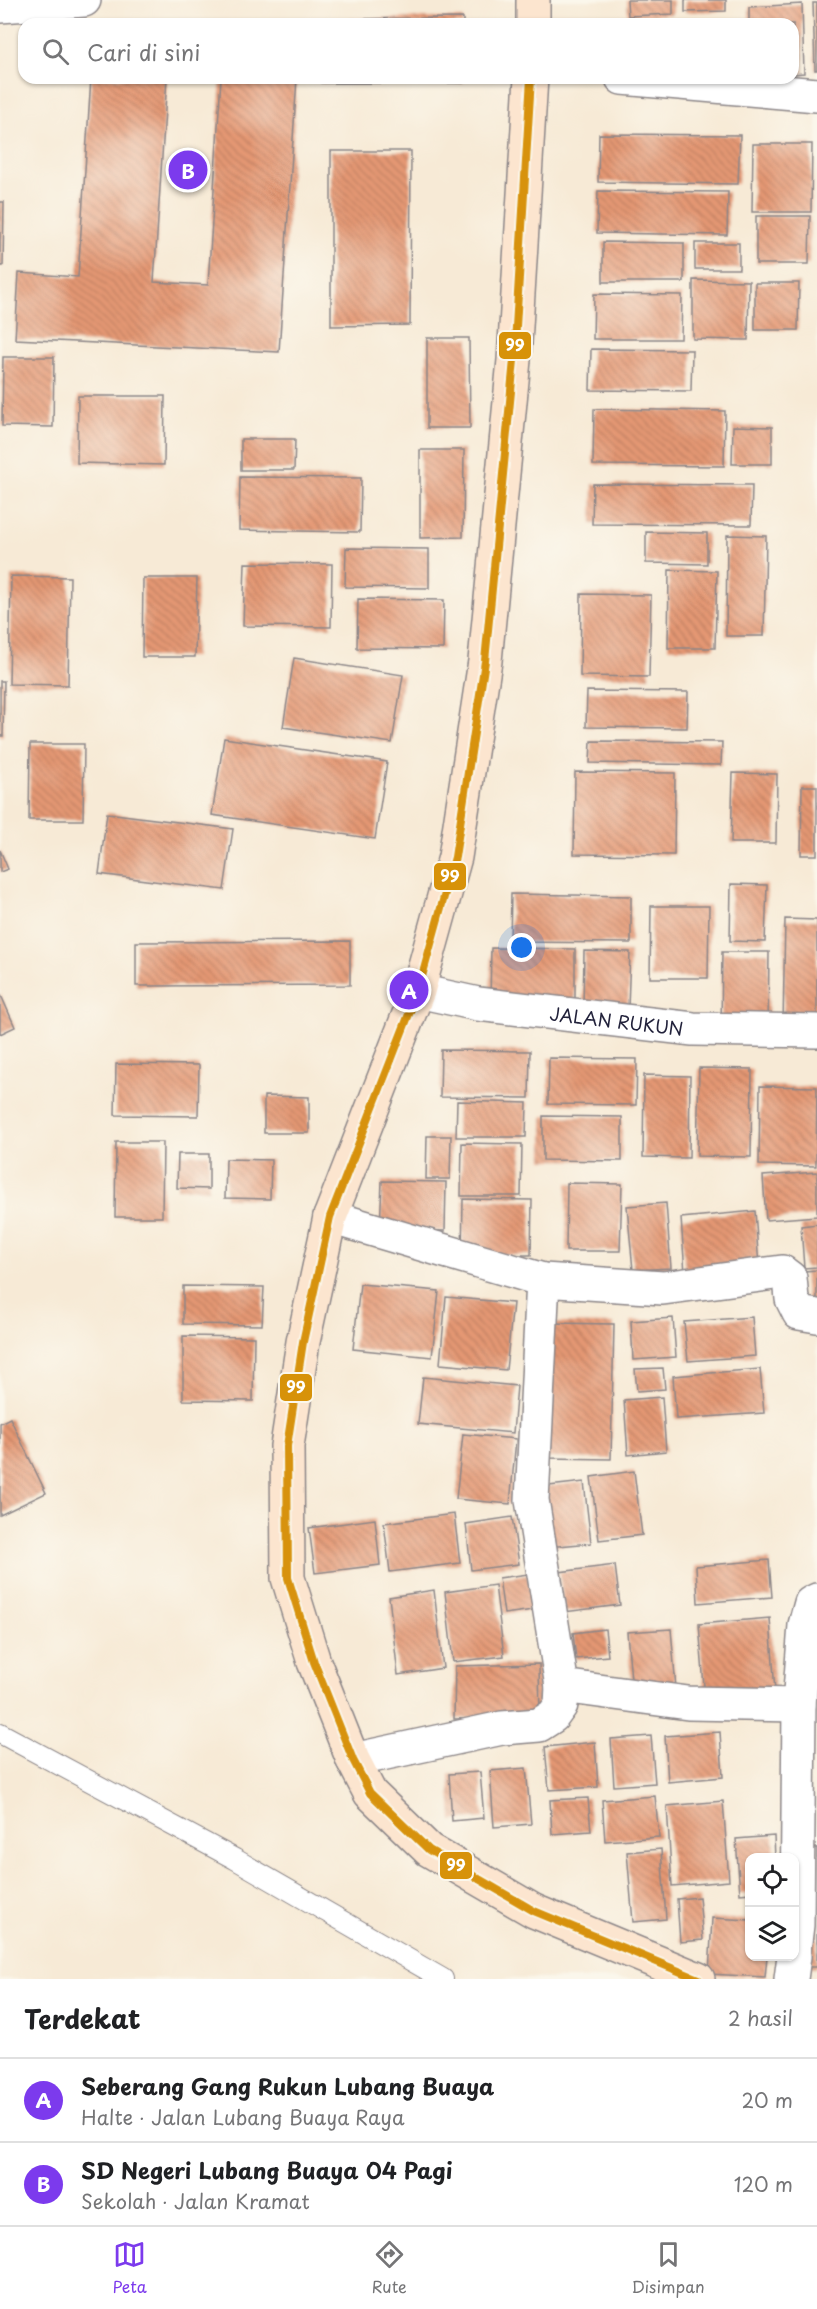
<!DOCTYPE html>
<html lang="id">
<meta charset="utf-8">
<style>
:root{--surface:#fff;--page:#f2f2f2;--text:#202124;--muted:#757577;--line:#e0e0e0;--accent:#7c3aed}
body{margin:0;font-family:"Playpen Sans",sans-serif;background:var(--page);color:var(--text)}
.controls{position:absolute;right:18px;bottom:18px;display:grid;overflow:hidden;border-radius:12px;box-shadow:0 2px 4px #0004}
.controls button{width:54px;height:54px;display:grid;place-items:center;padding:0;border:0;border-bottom:2px solid var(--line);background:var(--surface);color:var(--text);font:30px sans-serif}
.you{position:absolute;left:522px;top:948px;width:21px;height:21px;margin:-15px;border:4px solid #fff;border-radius:50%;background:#1a73e8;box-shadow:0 0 0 9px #1a73e833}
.badge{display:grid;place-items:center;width:39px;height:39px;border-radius:50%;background:var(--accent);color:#fff;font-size:20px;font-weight:700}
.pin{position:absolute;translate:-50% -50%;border:3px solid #fff;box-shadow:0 2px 6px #0006}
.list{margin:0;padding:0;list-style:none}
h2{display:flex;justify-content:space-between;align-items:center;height:78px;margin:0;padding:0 24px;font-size:26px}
h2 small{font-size:20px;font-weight:400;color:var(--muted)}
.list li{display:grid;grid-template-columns:39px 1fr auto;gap:18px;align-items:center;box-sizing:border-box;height:84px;padding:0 24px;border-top:2px solid var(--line)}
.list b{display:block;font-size:22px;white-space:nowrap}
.list p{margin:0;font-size:20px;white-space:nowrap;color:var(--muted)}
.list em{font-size:20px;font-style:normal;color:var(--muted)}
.icon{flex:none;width:33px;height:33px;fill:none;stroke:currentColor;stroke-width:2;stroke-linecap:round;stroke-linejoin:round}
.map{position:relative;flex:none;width:817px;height:1979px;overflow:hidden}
.search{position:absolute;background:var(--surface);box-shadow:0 2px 4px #0004;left:18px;right:18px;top:18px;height:66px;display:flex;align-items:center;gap:15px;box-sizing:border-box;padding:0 21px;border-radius:18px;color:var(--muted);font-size:22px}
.sheet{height:246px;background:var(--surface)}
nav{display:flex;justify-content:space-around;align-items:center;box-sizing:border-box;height:84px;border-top:2px solid var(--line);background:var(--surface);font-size:16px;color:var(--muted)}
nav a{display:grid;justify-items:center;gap:3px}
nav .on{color:var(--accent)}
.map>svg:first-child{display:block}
.building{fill:url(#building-back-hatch)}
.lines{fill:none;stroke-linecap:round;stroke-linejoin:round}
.lane-casing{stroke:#8c8688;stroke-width:22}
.street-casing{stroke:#8c8688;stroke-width:36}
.secondary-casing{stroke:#8c8688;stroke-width:36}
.lane{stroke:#fff;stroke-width:20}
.street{stroke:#fff;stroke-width:33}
.secondary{stroke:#fce5cf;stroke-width:33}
.bus-1-casing{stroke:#fbf7ec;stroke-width:12}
.bus-1{stroke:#d79209;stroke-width:8}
.labels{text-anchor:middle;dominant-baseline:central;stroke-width:4.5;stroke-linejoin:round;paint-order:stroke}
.street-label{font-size:18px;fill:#22223b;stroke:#fbf7ec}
.line-badge{stroke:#fbf7ec;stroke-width:2}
.badge-label{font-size:16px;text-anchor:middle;font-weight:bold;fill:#fff}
</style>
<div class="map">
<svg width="817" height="1979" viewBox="0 0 817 1979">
<defs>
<pattern id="building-back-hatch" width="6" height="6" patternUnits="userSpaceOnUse" patternTransform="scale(1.5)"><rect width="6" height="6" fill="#e59873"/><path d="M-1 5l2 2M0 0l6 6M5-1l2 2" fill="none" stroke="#b97c60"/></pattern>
</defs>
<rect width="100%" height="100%" fill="#fbf7ec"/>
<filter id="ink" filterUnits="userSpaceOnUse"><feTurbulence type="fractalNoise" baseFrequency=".0167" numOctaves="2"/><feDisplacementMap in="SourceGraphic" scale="12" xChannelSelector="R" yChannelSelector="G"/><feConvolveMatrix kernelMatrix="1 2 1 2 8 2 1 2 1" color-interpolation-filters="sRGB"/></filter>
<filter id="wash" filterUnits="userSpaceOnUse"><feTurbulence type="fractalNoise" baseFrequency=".008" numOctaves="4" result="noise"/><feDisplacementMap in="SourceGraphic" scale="24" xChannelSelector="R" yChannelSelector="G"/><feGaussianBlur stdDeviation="1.35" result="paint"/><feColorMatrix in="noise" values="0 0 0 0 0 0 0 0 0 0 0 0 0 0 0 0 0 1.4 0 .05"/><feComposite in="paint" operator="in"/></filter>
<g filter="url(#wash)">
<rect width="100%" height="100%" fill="#f7ead6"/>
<g id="blocks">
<!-- building -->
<g class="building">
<polygon points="627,0 673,0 673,14 628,16"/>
<polygon points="685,0 726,0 726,11 685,12"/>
<polygon points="813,3 817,3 817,70 815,70"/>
<polygon points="802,4 804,73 793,74 793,24 749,24 749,7"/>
<polygon points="463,18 463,24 322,24 322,19"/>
<polygon points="91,78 167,78 154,282 208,285 221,78 297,78 279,352 15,339 19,273 78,277"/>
<rect x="321" y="78" width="142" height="5"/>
<polygon points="599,134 740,135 738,184 598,182"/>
<polygon points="753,144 812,144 811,212 752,212"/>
<polygon points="331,151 411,151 410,325 331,326"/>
<polygon points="598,191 728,192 727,235 597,233"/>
<polygon points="0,202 4,202 3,266 0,266"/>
<polygon points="756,216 810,216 809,264 756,264"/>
<polygon points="603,242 684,243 684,282 603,282"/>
<rect x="695" y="243" width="44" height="26"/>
<polygon points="693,280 749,281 748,340 693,339"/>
<polygon points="755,283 799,283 798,330 755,330"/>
<polygon points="594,294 682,295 681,339 593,339"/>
<polygon points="427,338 469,338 470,428 427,428"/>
<polygon points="591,349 692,350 691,391 590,390"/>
<polygon points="3,357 54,357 53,427 2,426"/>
<polygon points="78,396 165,396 164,465 77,463"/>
<polygon points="594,409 725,411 724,466 593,465"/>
<polygon points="733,426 772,427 772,464 732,464"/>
<polygon points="241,439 295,439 294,470 241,470"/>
<polygon points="420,450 464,450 463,537 420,538"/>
<polygon points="240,477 361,478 360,532 239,530"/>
<polygon points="593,484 752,485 751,525 592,524"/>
<polygon points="646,532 707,533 707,564 646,563"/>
<polygon points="727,535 766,536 764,636 726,636"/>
<polygon points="346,548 429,549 429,588 345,587"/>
<polygon points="245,563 332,564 331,627 243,626"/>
<polygon points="669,570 717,571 715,648 668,648"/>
<polygon points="11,576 70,577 68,685 9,684"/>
<polygon points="143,578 197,578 195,657 142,657"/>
<polygon points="581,594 651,595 649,677 580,676"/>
<polygon points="358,599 444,600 443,649 357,648"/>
<polygon points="294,658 403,675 392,743 283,727"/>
<polygon points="0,681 4,681 3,736 0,736"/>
<polygon points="587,691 688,692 687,728 586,727"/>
<polygon points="224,738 387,762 375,839 212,815"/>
<polygon points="591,741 722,742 721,765 590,763"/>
<polygon points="30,744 84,744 83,820 29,820"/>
<polygon points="575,772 675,773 674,855 574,854"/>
<polygon points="733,773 777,774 776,843 731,843"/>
<polygon points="802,786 817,786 817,855 801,855"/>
<polygon points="107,813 233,829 224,890 99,874"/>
<polygon points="0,850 8,869 0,872"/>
<polygon points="731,884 767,885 765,942 730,941"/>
<polygon points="511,894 631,896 631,943 510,942"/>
<polygon points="651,906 709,906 708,978 650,978"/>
<polygon points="785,919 817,920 817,1026 783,1025"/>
<polygon points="350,941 350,985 136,986 136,942"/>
<polygon points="491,948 575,949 575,1004 490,1003"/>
<polygon points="584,951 630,952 628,1009 583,1009"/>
<polygon points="722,952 769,952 768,1028 721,1028"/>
<polygon points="0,993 15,1027 0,1034"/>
<polygon points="441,1050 530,1051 529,1098 440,1097"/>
<polygon points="549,1058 637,1059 636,1105 548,1104"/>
<polygon points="116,1064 199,1065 198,1116 115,1115"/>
<polygon points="699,1068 752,1069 751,1157 697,1156"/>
<polygon points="644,1075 690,1076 689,1158 643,1157"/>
<polygon points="760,1086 817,1087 816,1166 759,1165"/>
<polygon points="264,1096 309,1097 309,1133 264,1133"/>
<polygon points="457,1101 527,1103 526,1137 456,1137"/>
<polygon points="543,1116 622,1117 622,1161 543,1160"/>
<polygon points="427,1136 451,1136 450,1179 426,1179"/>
<polygon points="116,1142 163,1142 162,1217 115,1217"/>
<polygon points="462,1143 522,1144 521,1196 461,1196"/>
<polygon points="178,1154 209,1154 209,1189 177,1188"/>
<polygon points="226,1159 271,1160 270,1199 225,1198"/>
<polygon points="817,1172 817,1216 766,1220 763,1176"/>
<polygon points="382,1181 446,1182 445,1231 380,1230"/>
<polygon points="567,1183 622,1184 620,1251 566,1251"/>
<polygon points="463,1199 532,1200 531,1255 462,1255"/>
<polygon points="666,1203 671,1268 633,1270 627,1206"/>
<polygon points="755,1211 759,1267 685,1273 681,1218"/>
<polygon points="817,1224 817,1267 804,1268 801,1226"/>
<polygon points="817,1270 817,1307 807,1308 804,1271"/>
<polygon points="360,1284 439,1291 432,1357 353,1349"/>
<polygon points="183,1286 264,1287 262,1325 183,1324"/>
<polygon points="446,1297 513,1303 506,1370 440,1364"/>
<polygon points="752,1317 755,1356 688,1361 684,1322"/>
<polygon points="673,1318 676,1357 633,1360 631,1321"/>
<polygon points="550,1323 614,1324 611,1459 547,1458"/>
<polygon points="183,1336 254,1337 253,1401 183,1400"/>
<polygon points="663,1368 665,1389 637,1391 635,1369"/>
<polygon points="760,1369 764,1413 676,1419 673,1376"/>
<polygon points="423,1377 517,1386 513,1433 418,1424"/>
<polygon points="662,1397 666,1451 628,1455 624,1400"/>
<polygon points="10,1418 46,1493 0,1515 0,1423"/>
<polygon points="463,1434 516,1439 510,1504 456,1499"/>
<polygon points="634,1471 642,1535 599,1540 591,1477"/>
<polygon points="584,1482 591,1543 547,1547 540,1487"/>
<polygon points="454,1514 460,1563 390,1572 384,1523"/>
<polygon points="512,1517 519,1564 471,1570 466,1524"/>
<polygon points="375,1519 380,1565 315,1573 309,1528"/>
<polygon points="769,1560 772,1597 698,1603 696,1566"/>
<polygon points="615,1565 620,1605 564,1612 559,1572"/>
<polygon points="528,1574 533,1610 504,1614 499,1578"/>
<polygon points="495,1585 504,1656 453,1662 445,1592"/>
<polygon points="434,1590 443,1668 398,1675 389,1597"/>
<polygon points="770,1618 775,1693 705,1699 699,1624"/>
<polygon points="605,1629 608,1656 576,1659 573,1633"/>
<polygon points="671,1629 676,1688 632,1692 627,1632"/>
<polygon points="539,1664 540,1717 454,1719 455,1666"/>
<polygon points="720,1732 723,1777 668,1782 665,1736"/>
<polygon points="651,1736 655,1783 614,1786 611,1739"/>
<polygon points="595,1742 598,1787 549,1790 545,1747"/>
<polygon points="526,1768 531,1824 494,1827 490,1771"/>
<polygon points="480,1772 484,1818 452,1821 449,1774"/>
<polygon points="655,1796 659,1837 605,1841 602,1800"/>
<polygon points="588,1798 591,1831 552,1834 550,1800"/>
<polygon points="723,1801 729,1881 672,1886 667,1806"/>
<polygon points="774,1836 775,1858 750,1858 750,1893 740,1894 736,1839"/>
<polygon points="802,1847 817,1848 817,1967 799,1967"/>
<polygon points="661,1849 666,1919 633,1922 627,1852"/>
<polygon points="699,1897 703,1940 680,1942 677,1899"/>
<polygon points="712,1918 750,1920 750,1956 767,1956 765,1977 709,1974"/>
</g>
</g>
</g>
<g filter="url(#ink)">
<use href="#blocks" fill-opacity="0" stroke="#8c8688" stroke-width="1.5"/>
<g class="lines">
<defs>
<polyline id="lane" points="0,1733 235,1859 443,1979"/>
<g id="street">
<polyline points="0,6 84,0"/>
<polyline points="622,78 817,95"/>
<path id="s1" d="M418,991l60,13 215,25 124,2"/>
<polyline points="330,1217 543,1280 663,1288 782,1272 790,1278 792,1299 799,1313 817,1316"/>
<polyline points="543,1280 532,1500 562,1686"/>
<polyline points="353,1760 502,1728 539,1725 553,1716 561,1705 562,1686 688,1703 799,1705"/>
<polyline points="794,1950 797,1925 799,1705 805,1625 811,1603 817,1600"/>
<polyline points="791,1979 794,1956"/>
</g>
<g id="secondary">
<polyline points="533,24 533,0"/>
<polyline points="531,78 514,360 485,661 455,857 418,991 330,1217 303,1342 287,1446 288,1578 314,1662 353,1760 370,1793 429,1850 534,1911 698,1979"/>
</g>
</defs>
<!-- lane casing -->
<use href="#lane" class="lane-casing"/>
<!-- street casing -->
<use href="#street" class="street-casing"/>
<!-- secondary casing -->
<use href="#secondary" class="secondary-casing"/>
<!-- lane -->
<use href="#lane" class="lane"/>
<!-- street -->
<use href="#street" class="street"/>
<!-- secondary -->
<use href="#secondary" class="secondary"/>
<defs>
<polyline id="bus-1" points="531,78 514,360 485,661 455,857 418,991 330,1217 303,1342 287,1446 288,1578 314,1662 353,1760 370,1793 429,1850 534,1911 698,1979"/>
</defs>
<!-- bus-1 casing -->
<use href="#bus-1" class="bus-1-casing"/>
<!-- bus-1 -->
<use href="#bus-1" class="bus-1"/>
</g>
</g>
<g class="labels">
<!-- street labels -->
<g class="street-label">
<text stroke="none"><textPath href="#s1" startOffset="201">JALAN RUKUN</textPath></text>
</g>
</g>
<g class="line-badge">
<rect x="498" y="331" width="34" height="29" rx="6" fill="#d79209"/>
<rect x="433" y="862" width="34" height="29" rx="6" fill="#d79209"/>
<rect x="279" y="1373" width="34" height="29" rx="6" fill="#d79209"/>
<rect x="439" y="1851" width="34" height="29" rx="6" fill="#d79209"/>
</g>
<g class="badge-label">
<text x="515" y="351">99</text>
<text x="450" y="882">99</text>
<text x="296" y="1393">99</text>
<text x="456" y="1871">99</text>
</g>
</svg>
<div class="controls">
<button><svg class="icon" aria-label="locate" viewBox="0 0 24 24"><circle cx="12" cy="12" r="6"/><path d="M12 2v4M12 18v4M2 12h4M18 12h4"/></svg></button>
<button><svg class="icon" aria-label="layers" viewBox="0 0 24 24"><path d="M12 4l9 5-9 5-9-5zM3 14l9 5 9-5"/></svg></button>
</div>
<div class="you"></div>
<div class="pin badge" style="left:409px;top:990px">A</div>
<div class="pin badge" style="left:188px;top:170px">B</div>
<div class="search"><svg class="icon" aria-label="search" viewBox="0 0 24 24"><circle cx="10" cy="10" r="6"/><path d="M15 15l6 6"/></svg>Cari di sini</div>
</div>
<section class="sheet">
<h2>Terdekat<small>2 hasil</small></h2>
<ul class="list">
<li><span class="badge">A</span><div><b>Seberang Gang Rukun Lubang Buaya</b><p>Halte · Jalan Lubang Buaya Raya</p></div><em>20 m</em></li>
<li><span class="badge">B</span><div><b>SD Negeri Lubang Buaya 04 Pagi</b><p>Sekolah · Jalan Kramat</p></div><em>120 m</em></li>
</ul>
</section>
<nav>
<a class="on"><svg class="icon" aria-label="map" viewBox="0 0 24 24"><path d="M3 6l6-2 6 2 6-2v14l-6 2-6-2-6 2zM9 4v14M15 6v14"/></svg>Peta</a>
<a><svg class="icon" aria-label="directions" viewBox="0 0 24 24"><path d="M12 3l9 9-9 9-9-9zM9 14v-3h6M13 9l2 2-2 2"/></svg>Rute</a>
<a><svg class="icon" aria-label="saved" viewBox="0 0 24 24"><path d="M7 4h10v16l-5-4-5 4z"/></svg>Disimpan</a>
</nav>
